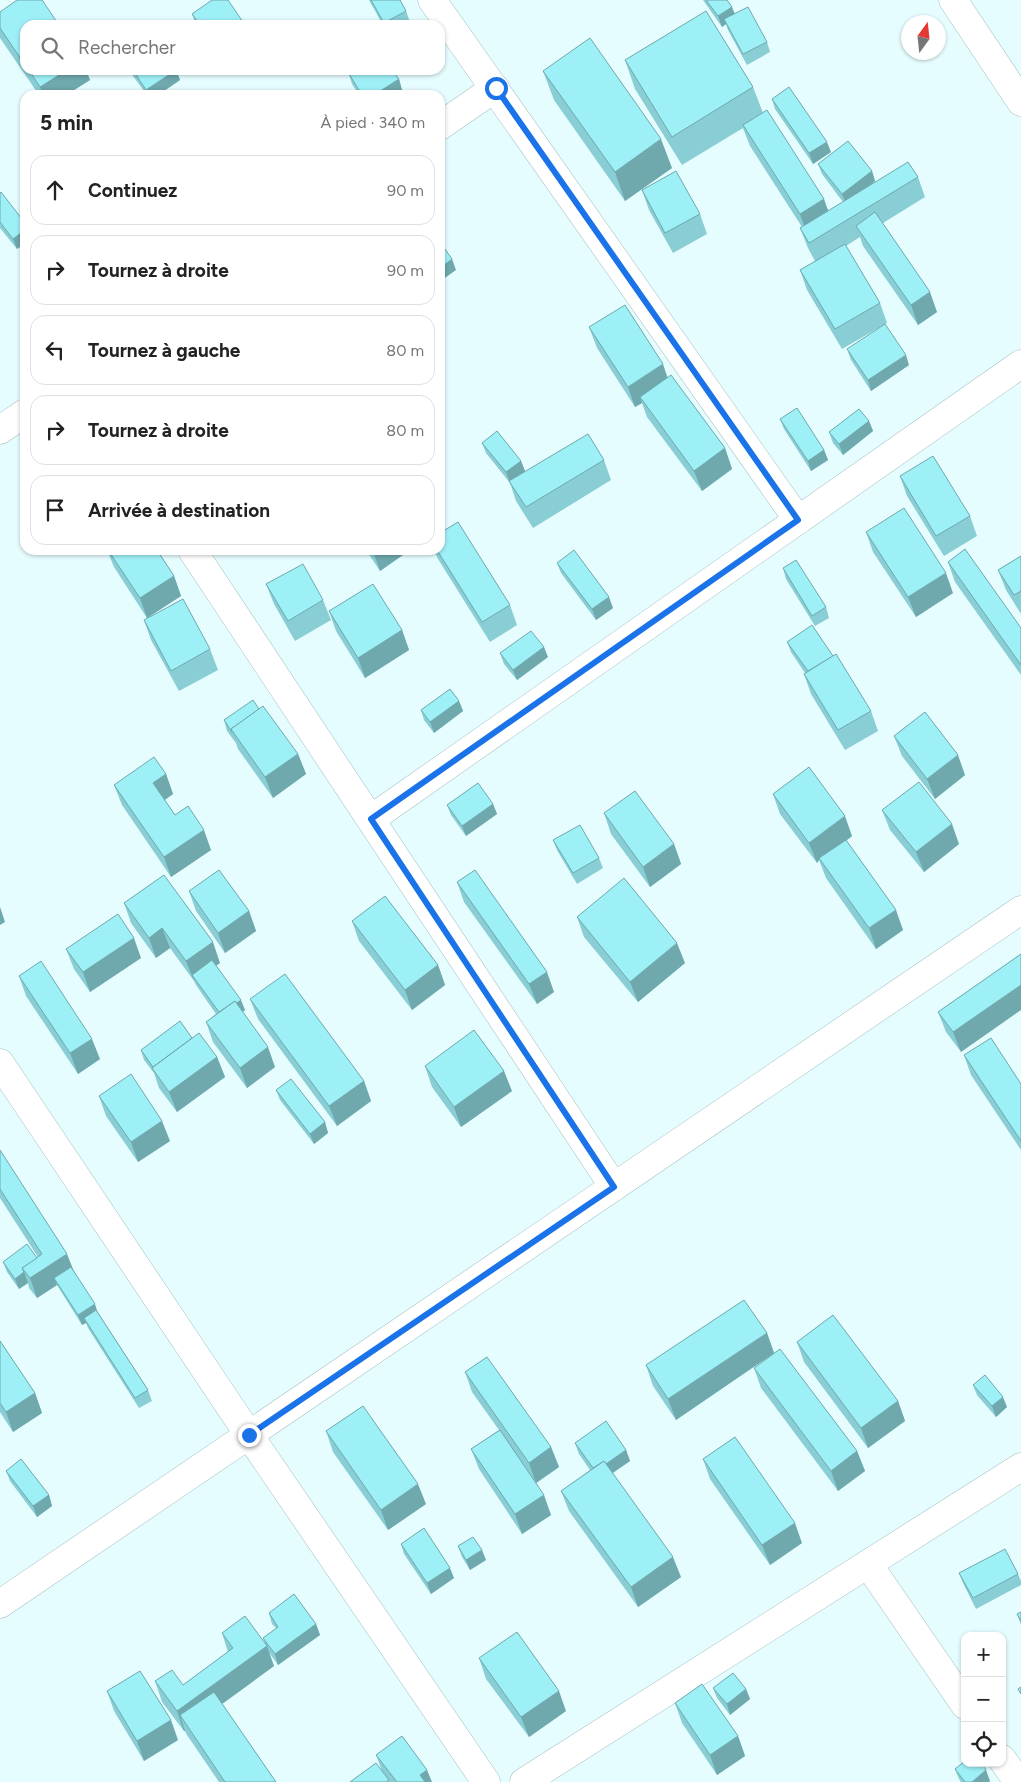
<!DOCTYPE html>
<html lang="fr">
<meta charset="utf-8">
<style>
:root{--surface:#fff;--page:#f6f6f6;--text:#222;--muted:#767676;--line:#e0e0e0}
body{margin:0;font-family:Figtree,sans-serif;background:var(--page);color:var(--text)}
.controls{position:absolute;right:15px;bottom:15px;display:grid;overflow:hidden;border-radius:10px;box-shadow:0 1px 4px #0004}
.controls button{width:45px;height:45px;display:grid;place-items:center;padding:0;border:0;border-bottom:1px solid var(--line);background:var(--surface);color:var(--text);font:25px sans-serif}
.compass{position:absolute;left:901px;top:15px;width:45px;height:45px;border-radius:50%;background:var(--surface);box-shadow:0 1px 4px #0004;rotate:15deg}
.stop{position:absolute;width:15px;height:15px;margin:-11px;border:4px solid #1a73e8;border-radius:50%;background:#fff}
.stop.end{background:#1a73e8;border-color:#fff;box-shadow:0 1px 5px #0008}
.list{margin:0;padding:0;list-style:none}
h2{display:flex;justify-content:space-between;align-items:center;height:65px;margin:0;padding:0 20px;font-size:21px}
h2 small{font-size:16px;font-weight:400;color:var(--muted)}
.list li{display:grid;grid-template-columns:32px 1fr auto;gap:15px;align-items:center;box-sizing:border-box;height:70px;margin:0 10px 10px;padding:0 10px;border:1px solid var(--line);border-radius:15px}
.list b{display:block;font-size:19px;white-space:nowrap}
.list em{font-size:16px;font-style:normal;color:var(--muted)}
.icon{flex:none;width:28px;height:28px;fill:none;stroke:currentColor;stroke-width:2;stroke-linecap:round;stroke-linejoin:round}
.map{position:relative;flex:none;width:1021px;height:1782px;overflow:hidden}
.search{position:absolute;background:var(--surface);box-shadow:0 1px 4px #0004;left:20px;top:20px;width:425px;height:55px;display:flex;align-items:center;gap:12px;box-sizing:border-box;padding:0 18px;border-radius:15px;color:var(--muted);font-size:19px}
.panel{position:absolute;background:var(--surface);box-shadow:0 1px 4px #0004;left:20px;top:90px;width:425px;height:465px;border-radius:15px}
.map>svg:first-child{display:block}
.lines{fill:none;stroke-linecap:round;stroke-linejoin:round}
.street-casing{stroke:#a4c0c2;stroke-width:29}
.street{stroke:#fff;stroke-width:28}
.wall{fill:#88ced4}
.shaded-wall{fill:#6fa8ad}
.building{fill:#9ef0f7;stroke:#6fa8ad}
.route{stroke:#1a73e8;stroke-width:6}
</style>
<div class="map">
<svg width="1021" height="1782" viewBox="0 0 1021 1782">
<rect width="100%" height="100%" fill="#e6fdff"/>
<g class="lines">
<defs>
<g id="street">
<polyline points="432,0 798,520"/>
<polyline points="953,0 1021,102"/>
<polyline points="440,126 495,88"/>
<polyline points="0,430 25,413"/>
<polyline points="192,550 614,1187"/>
<polyline points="371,819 1021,364"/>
<polyline points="0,1063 249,1435 486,1782"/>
<polyline points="868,1564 965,1705"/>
<polyline points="0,1604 1021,910"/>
<polyline points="1002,1759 1018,1782"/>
<polyline points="524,1782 1021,1467"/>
</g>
</defs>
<!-- street casing -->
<use href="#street" class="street-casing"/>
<!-- street -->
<use href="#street" class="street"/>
</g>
<!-- wall -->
<g class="wall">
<polygon points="369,0 400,0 406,11 410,22 403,25 383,25"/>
<polygon points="703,0 727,0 735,14 767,42 770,52 747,65 728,30 726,24 722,27"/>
<polygon points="0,12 25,25 25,70 86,70 90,80 66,95 39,95 0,38"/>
<polygon points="192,14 245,25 196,25"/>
<polygon points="625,60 753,87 763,113 829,211 843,202 822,174 818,164 872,171 875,181 870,186 918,177 925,197 883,223 937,312 918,325 863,246 860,237 846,246 880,303 887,323 842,349 807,290 800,270 815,261 808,248 800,228 802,227 750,146 743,128 682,165 635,89"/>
<polygon points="131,70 176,70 180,80 158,95 147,95 133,76"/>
<polygon points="543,71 672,168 625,201 554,100"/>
<polygon points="349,74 399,79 402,90 394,95 359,95 352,84"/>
<polygon points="772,99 831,152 813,164 775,109"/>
<polygon points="642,190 700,214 707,234 673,253 649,210"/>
<polygon points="0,193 25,223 25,243 17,249 0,228"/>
<polygon points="589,327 667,377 725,448 732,469 702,491 647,417 642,403 635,407 597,348"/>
<polygon points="847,349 909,365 871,391 851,360"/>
<polygon points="780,419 824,450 828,460 811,471 784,429"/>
<polygon points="869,421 873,431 843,455 833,443 829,432"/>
<polygon points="482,443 521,461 525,471 522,473 604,460 611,480 533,528 516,501 510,483 486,453"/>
<polygon points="900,476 970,516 977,536 944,556 907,496"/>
<polygon points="866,532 953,593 916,617 873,552"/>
<polygon points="107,550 157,550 174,576 181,596 147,618 114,567"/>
<polygon points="366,550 410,550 380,571"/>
<polygon points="434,550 440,550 510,605 517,625 490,642 438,559"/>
<polygon points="1021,556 1021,614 1006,590 998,570"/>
<polygon points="948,562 1021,628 1021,675 955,582"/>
<polygon points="557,563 613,608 596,620 561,573"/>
<polygon points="783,568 826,607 829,618 815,626 786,579"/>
<polygon points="266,584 323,600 331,620 295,641 274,604"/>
<polygon points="329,611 402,630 409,650 365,678 336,631"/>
<polygon points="144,620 210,649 218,670 179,691 151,640"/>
<polygon points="787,642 871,711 878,731 845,750 811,694 804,674 805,673 791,652"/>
<polygon points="500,653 548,657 517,680 504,664"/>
<polygon points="459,701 463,711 434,733 424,720 421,710"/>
<polygon points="259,709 298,754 306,774 273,798 238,749 236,743 227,731 224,720"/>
<polygon points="894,736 965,775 935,799 902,756"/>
<polygon points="166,774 173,794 165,800 175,815 211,850 171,877 122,805 114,785"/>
<polygon points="773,794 852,836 846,841 903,930 876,949 826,878 819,860 817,863 780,814"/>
<polygon points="493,804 497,814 466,836 451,815 447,805"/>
<polygon points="882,810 959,844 924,872 890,830"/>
<polygon points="604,813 674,844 681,864 650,887 611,834"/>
<polygon points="553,840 599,858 603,868 577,884 557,850"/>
<polygon points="457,882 554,992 537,1004 464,902"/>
<polygon points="189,891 249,911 256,931 225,953 196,911"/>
<polygon points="124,903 220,963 216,965 245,1010 243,1012 275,1067 247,1088 213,1042 206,1022 216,1014 196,985 194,981 170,948 156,958 131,923"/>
<polygon points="577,917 685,963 638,1002 584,937"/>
<polygon points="352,921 438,965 445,985 412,1010 359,941"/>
<polygon points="66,949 141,958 90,992 74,969"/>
<polygon points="1021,954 961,1052 946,1032 938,1012"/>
<polygon points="19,976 100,1059 78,1074 26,996"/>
<polygon points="250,999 364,1081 371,1101 337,1126 258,1019"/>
<polygon points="192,1038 217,1057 225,1077 177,1112 159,1088 154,1073 144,1060 141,1050"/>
<polygon points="964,1055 1021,1084 1021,1150 971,1075"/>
<polygon points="425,1066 512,1091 461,1127 432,1087"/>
<polygon points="276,1090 325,1122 328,1133 314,1144 280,1100"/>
<polygon points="99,1096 170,1141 138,1162 106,1116"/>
<polygon points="0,1150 97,1311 148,1390 152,1401 139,1408 88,1328 86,1323 82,1325 57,1285 37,1298 29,1288 28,1283 19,1289 7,1272 3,1262 37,1258 38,1257 0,1198"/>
<polygon points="767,1333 774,1353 857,1451 865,1471 838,1491 761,1388 754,1368 773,1354 676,1420 653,1386 646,1365"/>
<polygon points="0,1341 35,1393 42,1413 13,1432 0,1412"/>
<polygon points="797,1342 898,1401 905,1421 868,1448 804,1362"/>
<polygon points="465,1372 551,1447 559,1467 536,1483 551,1515 522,1534 479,1469 471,1449 499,1430 472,1392"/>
<polygon points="973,1385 1007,1407 996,1417 977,1395"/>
<polygon points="326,1431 426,1504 388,1530 333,1452"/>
<polygon points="575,1443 626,1450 630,1461 613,1473 681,1577 638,1607 569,1511 561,1491 590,1470 579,1454"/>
<polygon points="703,1459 802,1543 770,1565 710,1479"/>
<polygon points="6,1471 49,1495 52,1506 37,1517 10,1481"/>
<polygon points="401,1544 454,1578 431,1594 404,1554"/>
<polygon points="458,1546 486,1560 470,1570 462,1557"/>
<polygon points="959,1573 1018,1574 1021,1581 1021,1585 976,1609 963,1583"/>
<polygon points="1021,1612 1021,1625 1017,1614"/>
<polygon points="269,1613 316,1624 320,1635 278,1665 268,1651 274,1666 222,1704 276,1782 219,1782 187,1735 185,1731 184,1731 162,1702 155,1681 183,1685 228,1652 222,1633 265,1643 263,1638 276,1628 272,1624"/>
<polygon points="479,1658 566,1711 529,1737 486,1679"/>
<polygon points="713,1688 746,1689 750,1699 730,1715 717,1698"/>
<polygon points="107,1691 178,1740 144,1761 114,1711"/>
<polygon points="675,1703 738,1736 745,1756 717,1775 682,1723"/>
<polygon points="376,1755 432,1782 350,1782 382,1771"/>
<polygon points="955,1769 990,1781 989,1782 961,1782 959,1779"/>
</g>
<!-- shaded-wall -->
<g class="shaded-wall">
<polygon points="732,7 736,17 724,19 726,24 722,27 718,16"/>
<polygon points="67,70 86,70 90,80 66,95 43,95 40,87"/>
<polygon points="176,70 180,80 158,95 148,95 146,90"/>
<polygon points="399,79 402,90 394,95 374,95"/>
<polygon points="661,139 672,168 625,201 615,172"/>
<polygon points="827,142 831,152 813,164 809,153"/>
<polygon points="872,171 875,181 846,204 842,194"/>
<polygon points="824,199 831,219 807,234 800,214"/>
<polygon points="25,230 25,243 17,249 13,239"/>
<polygon points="452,259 456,270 442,280 440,274 440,268"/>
<polygon points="930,292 937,312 918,325 911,305"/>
<polygon points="906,355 909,365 871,391 868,380"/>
<polygon points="663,364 670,385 640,397 642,403 635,407 628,387"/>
<polygon points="869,421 873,431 843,455 839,444"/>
<polygon points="725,448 732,469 702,491 694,471"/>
<polygon points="824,450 828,460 811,471 808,461"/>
<polygon points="521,461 525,471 510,483 506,472"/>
<polygon points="374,550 410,550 380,571 373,551"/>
<polygon points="946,573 953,593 916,617 908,597"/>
<polygon points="174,576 181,596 147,618 140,598"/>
<polygon points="609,597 613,608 596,620 592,609"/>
<polygon points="402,630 409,650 365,678 358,658"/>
<polygon points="544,647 548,657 517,680 513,670"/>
<polygon points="459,701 463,711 434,733 430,722"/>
<polygon points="298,754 306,774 273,798 265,777"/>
<polygon points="958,755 965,775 935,799 927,779"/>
<polygon points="166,774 173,794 160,803 153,783"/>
<polygon points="493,804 497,814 466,836 462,826"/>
<polygon points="845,816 852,836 820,860 819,858 819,860 817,863 809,843"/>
<polygon points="952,824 959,844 924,872 916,852"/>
<polygon points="204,830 211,850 171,877 164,857"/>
<polygon points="674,844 681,864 650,887 643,867"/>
<polygon points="0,907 5,922 0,925"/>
<polygon points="896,910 903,930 876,949 869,928"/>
<polygon points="249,911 256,931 225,953 218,933"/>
<polygon points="162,928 170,948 156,958 149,938"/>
<polygon points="134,938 141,958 90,992 83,972"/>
<polygon points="213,942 220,963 196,980 192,975 194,981 186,961"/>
<polygon points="677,943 685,963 638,1002 630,982"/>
<polygon points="438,965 445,985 412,1010 405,990"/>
<polygon points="547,972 554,992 537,1004 529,984"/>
<polygon points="1021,985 1021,1010 961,1052 953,1032"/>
<polygon points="241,1000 245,1010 224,1025 220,1015"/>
<polygon points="92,1039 100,1059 78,1074 70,1053"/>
<polygon points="268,1047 275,1067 247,1088 240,1068"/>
<polygon points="217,1057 225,1077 177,1112 169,1092"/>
<polygon points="504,1071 512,1091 461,1127 454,1107"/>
<polygon points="364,1081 371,1101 337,1126 329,1106"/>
<polygon points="162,1121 170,1141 138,1162 131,1142"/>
<polygon points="325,1122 328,1133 314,1144 310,1134"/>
<polygon points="67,1254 75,1274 54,1278 57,1285 37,1298 30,1278"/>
<polygon points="24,1272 28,1283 19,1289 15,1279"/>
<polygon points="95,1304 98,1314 84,1318 86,1323 82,1325 78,1315"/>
<polygon points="767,1333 774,1353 676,1420 668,1399"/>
<polygon points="35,1393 42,1413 13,1432 6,1412"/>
<polygon points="1003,1397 1007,1407 996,1417 992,1406"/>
<polygon points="898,1401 905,1421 868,1448 861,1428"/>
<polygon points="551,1447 559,1467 536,1483 529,1463"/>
<polygon points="626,1450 630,1461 599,1482 595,1472"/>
<polygon points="857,1451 865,1471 838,1491 831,1471"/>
<polygon points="418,1484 426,1504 388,1530 381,1510"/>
<polygon points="49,1495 52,1506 37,1517 33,1506"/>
<polygon points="544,1495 551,1515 522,1534 515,1514"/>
<polygon points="795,1523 802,1543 770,1565 762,1545"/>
<polygon points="482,1550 486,1560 470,1570 466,1560"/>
<polygon points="673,1557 681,1577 638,1607 631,1587"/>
<polygon points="450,1568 454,1578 431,1594 427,1583"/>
<polygon points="316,1624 320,1635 278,1665 275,1654"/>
<polygon points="267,1646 274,1666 189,1728 180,1715 185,1731 184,1731 177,1711"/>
<polygon points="746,1689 750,1699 730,1715 727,1704"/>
<polygon points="559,1691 566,1711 529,1737 521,1717"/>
<polygon points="171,1720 178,1740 144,1761 137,1741"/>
<polygon points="738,1736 745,1756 717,1775 710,1755"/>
<polygon points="427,1770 432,1782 422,1782 420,1775"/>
<polygon points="986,1770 990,1781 989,1782 972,1782"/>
</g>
<!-- building -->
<g class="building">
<polygon points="17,0 42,0 59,25 25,25 25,65 0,28 0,12"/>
<polygon points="212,0 228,0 245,25 200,25 192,14"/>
<polygon points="371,0 400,0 406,11 384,23"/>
<polygon points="706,0 727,0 732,7 718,16"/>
<polygon points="748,7 767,42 743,54 724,19"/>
<polygon points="706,11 753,87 672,137 625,60"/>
<polygon points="590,38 661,139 615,172 543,71"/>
<polygon points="29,70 67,70 40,87"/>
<polygon points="133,70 176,70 146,90"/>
<polygon points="355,70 392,70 399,79 374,95 362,95 349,74"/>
<polygon points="789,87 827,142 809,153 772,99"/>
<polygon points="767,110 824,199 800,214 743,125"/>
<polygon points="848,141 872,171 842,194 818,164"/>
<polygon points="908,162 918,177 809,243 800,228"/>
<polygon points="676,171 700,214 665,233 642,190"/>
<polygon points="1,192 25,223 25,230 13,239 0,222 0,193"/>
<polygon points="875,212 930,292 911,305 856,226"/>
<polygon points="440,242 452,259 440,268"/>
<polygon points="845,244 880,303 835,329 800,270"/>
<polygon points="625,305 663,364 628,387 589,327"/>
<polygon points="885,324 906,355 868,380 847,349"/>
<polygon points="671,375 725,448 694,471 640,397"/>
<polygon points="797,408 824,450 808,461 780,419"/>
<polygon points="859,409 869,421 839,444 829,432"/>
<polygon points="497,431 521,461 506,472 482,443"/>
<polygon points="588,434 604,460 526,507 509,481"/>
<polygon points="933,456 970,516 936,536 900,476"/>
<polygon points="904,508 946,573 908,597 866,532"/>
<polygon points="458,522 510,605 482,622 437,550 440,550 440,533"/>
<polygon points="965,549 1021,628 1021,665 948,562"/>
<polygon points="108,550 157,550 174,576 140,598"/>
<polygon points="574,550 609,597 592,609 557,563"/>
<polygon points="1021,556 1021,591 1014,595 998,570"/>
<polygon points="796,560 826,607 812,616 783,568"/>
<polygon points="303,564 323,600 288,621 266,584"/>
<polygon points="373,584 402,630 358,658 329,611"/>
<polygon points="183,599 210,649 171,671 144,620"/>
<polygon points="812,625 833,656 808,671 787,642"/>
<polygon points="531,631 544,647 513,670 500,653"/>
<polygon points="836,654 871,711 838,730 804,674"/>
<polygon points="450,689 459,701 430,722 421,710"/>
<polygon points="253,700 259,709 231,729 232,732 224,720"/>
<polygon points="263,706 298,754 265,777 231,729"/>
<polygon points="925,712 958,755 927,779 894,736"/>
<polygon points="154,757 166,774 153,783 175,815 188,806 204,830 164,857 114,785"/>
<polygon points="809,767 845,816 809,843 773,794"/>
<polygon points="919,782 952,824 916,852 882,810"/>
<polygon points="478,783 493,804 462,826 447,805"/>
<polygon points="635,791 674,844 643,867 604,813"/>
<polygon points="580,825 599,858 573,873 553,840"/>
<polygon points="846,840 896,910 869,928 819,858"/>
<polygon points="219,870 249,911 218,933 189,891"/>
<polygon points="475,870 547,972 529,984 457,882"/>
<polygon points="164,875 213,942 186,961 162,928 149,938 124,903"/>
<polygon points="624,878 677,943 630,982 577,917"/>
<polygon points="385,896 438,965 405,990 352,921"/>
<polygon points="118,914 134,938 83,972 66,949"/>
<polygon points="1021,954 1021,985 953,1032 938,1012"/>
<polygon points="212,960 241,1000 237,1003 235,1001 219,1012 192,975"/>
<polygon points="41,961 92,1039 70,1053 19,976"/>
<polygon points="285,974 364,1081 329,1106 250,999"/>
<polygon points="235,1001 268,1047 240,1068 206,1022"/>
<polygon points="180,1021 192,1038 153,1067 141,1050"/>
<polygon points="474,1030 504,1071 454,1107 425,1066"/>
<polygon points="199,1033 217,1057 169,1092 152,1068"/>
<polygon points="991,1038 1021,1084 1021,1141 964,1055"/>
<polygon points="131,1074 162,1121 131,1142 99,1096"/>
<polygon points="291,1079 325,1122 310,1134 276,1090"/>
<polygon points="0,1150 67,1254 30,1278 22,1268 42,1254 0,1189"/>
<polygon points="27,1244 37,1258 22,1268 24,1272 15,1279 3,1262"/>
<polygon points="71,1267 95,1304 78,1315 54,1278"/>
<polygon points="744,1300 767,1333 668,1399 646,1365"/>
<polygon points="96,1310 148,1390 135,1398 84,1318"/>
<polygon points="833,1315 898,1401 861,1428 797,1342"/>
<polygon points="0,1341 35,1393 6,1412 0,1403"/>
<polygon points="780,1349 857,1451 831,1471 754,1368"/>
<polygon points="487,1357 551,1447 529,1463 465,1372"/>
<polygon points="985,1375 1003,1397 992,1406 973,1385"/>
<polygon points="363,1406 418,1484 381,1510 326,1431"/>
<polygon points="606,1421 626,1450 606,1464 604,1461 593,1468 575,1443"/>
<polygon points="500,1430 544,1495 515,1514 471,1449"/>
<polygon points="735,1437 795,1523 762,1545 703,1459"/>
<polygon points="21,1459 49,1495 33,1506 6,1471"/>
<polygon points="604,1461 673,1557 631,1587 561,1491"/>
<polygon points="424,1528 450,1568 427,1583 401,1544"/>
<polygon points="473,1537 482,1550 466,1560 458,1546"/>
<polygon points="1005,1549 1018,1574 973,1598 959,1573"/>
<polygon points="294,1594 316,1624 275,1654 263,1638 278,1627 269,1613"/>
<polygon points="1021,1612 1021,1621 1017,1614"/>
<polygon points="245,1616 267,1646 177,1711 155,1681 172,1670 183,1685 233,1648 222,1633"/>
<polygon points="517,1632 559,1691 521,1717 479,1658"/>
<polygon points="140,1671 171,1720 137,1741 107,1691"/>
<polygon points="733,1673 746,1689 727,1704 713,1688"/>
<polygon points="702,1684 738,1736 710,1755 675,1703"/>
<polygon points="1021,1687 1021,1694 1018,1689"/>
<polygon points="214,1692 276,1782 225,1782 180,1715"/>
<polygon points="402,1736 427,1770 420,1775 425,1782 397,1782 376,1755"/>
<polygon points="965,1761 965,1763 981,1763 986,1770 972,1782 965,1782 955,1769"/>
<polygon points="376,1763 389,1780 386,1782 350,1782"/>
</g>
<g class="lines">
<!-- route -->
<polyline class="route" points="249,1435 614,1187 371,819 798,520 496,88"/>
</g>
</svg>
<div class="controls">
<button>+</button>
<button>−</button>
<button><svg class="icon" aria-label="locate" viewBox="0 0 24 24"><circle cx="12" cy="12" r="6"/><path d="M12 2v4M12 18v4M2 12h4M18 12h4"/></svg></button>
</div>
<svg class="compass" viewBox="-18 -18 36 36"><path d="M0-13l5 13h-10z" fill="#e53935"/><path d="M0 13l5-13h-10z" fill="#767676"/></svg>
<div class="stop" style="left:496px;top:88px"></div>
<div class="stop end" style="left:249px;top:1435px"></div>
<div class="search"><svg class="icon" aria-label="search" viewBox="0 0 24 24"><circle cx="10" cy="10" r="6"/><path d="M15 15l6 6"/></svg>Rechercher</div>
<section class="panel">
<h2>5 min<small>À pied · 340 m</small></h2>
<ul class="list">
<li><svg class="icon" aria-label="ahead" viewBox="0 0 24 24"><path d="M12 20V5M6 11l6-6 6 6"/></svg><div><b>Continuez</b></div><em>90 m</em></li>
<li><svg class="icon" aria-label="right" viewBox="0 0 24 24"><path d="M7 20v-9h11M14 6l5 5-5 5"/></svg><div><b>Tournez à droite</b></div><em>90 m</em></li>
<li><svg class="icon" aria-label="left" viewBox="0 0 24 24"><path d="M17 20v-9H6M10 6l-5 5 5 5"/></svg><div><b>Tournez à gauche</b></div><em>80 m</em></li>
<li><svg class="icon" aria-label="right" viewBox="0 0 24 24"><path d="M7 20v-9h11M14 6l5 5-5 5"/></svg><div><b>Tournez à droite</b></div><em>80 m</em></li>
<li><svg class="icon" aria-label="arrive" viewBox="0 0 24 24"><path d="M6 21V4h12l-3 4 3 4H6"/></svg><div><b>Arrivée à destination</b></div></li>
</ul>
</section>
</div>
